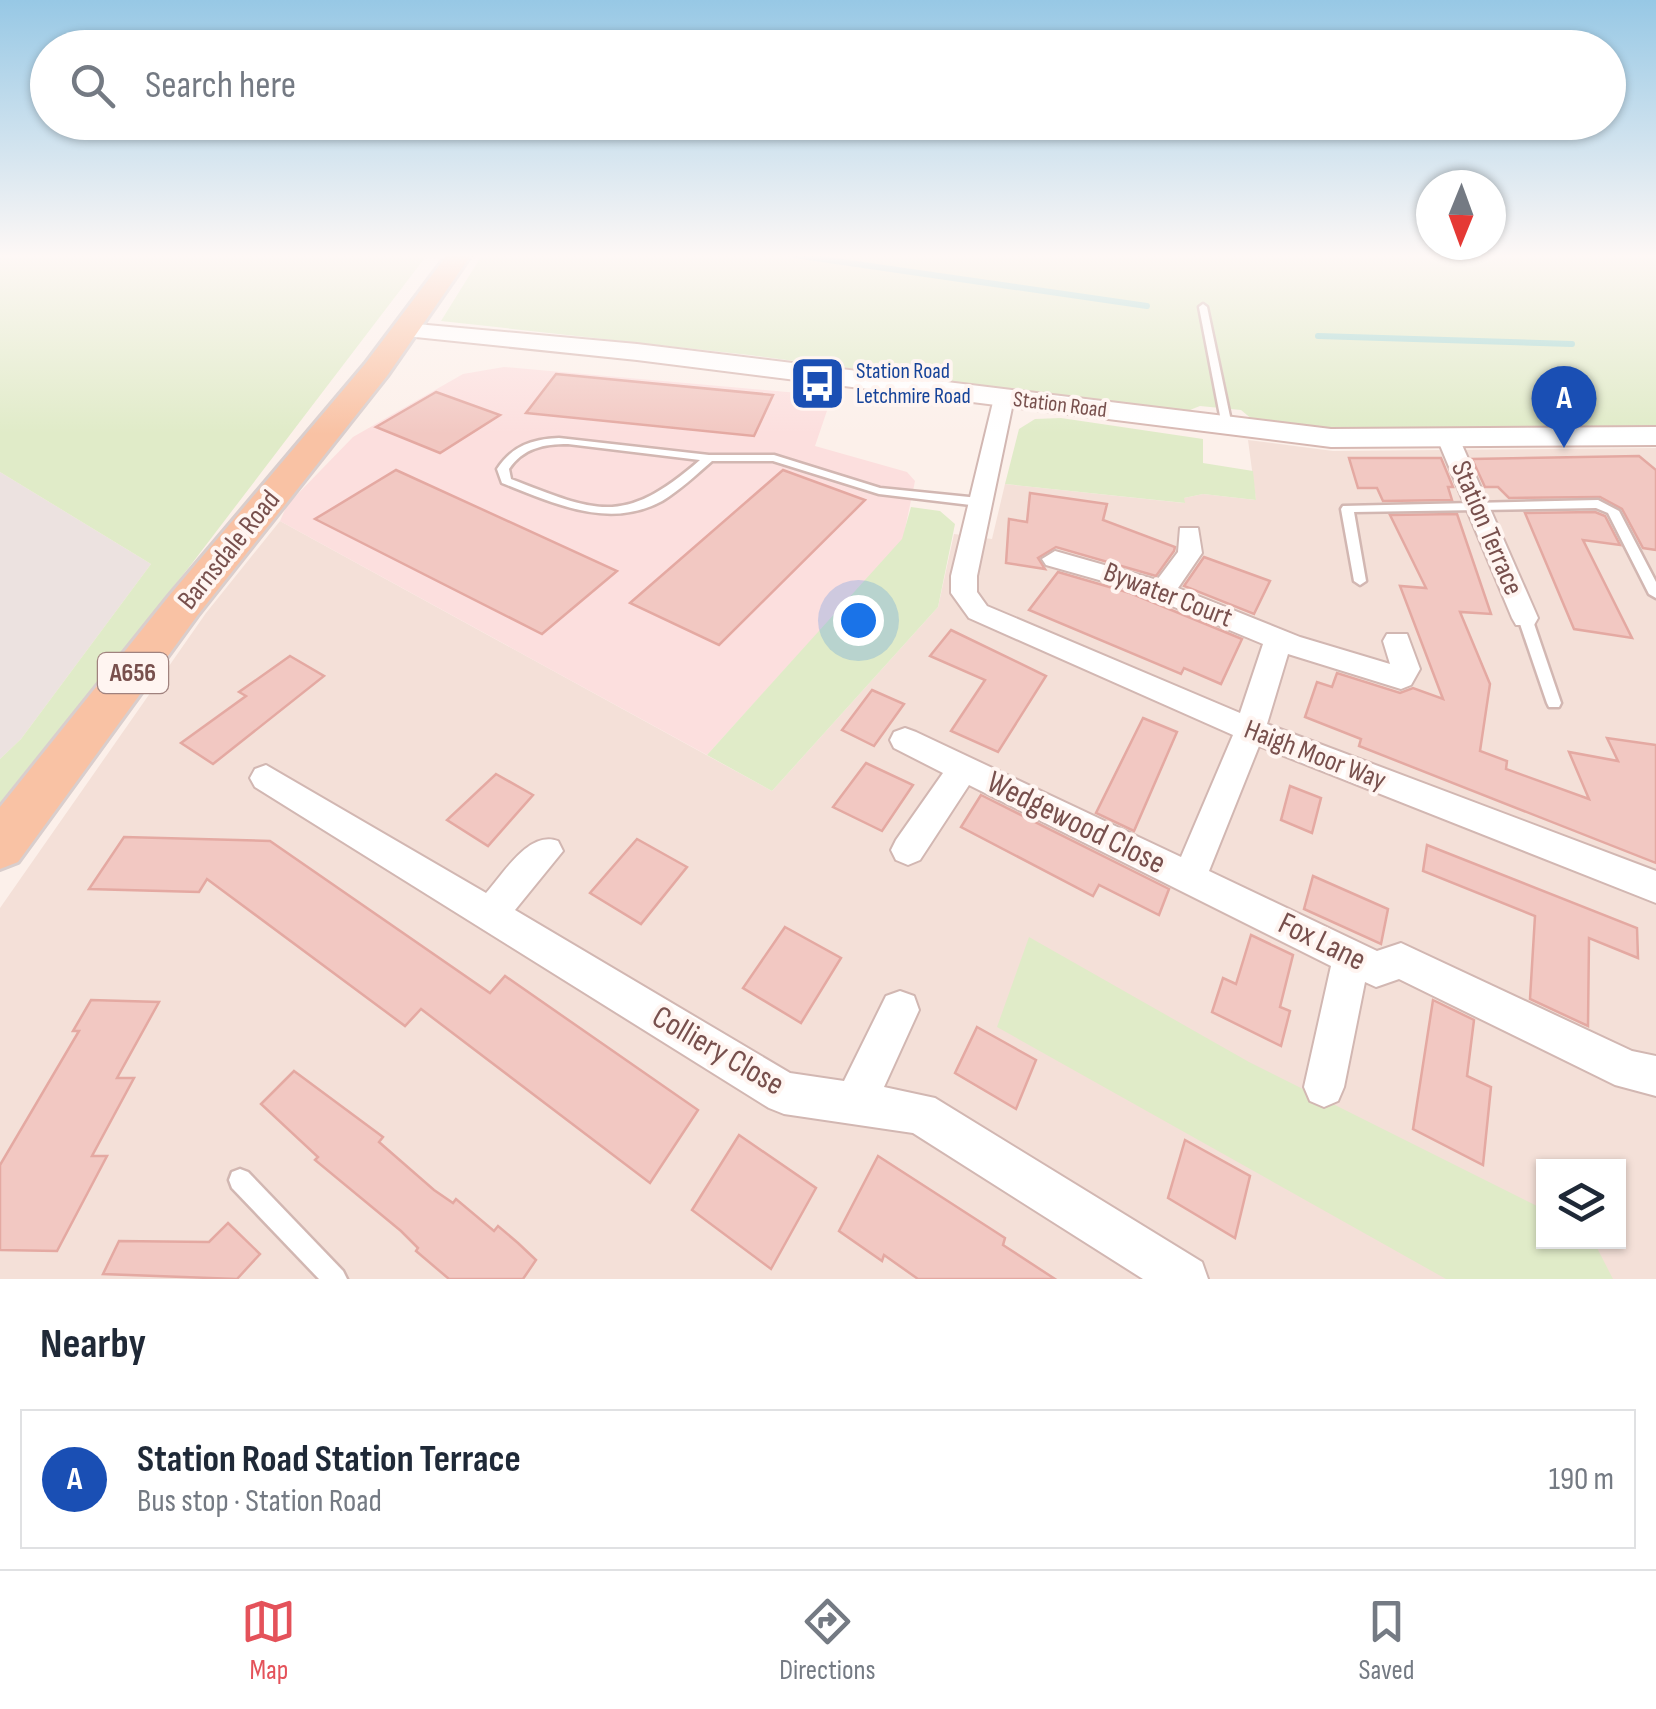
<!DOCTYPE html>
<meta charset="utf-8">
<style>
:root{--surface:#fff;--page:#f6f6f7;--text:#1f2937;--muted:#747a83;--line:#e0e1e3;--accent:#e4525a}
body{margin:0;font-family:"Sofia Sans Condensed",sans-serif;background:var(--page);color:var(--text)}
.controls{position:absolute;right:30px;bottom:30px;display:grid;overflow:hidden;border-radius:0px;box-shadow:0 2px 8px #0004}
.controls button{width:90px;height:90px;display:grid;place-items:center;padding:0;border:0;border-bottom:2px solid var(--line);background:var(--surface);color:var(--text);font:50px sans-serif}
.compass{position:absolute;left:1416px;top:170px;width:90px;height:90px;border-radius:50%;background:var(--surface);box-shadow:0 2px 8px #0004;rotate:181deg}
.you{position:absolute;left:858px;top:620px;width:35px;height:35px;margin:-25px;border:8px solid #fff;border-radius:50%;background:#1a73e8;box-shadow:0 0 0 15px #1a73e833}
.badge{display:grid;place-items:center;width:65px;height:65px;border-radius:50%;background:var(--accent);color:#fff;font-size:32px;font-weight:700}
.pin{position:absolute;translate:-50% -82px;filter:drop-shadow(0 2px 5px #0008)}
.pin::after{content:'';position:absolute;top:52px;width:35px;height:30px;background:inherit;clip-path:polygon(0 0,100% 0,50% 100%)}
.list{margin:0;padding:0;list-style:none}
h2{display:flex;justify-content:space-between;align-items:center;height:130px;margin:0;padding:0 40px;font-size:42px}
h2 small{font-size:32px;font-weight:400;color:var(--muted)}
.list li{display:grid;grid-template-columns:65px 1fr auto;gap:30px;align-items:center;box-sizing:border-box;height:140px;margin:0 20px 20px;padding:0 20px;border:2px solid var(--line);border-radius:0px}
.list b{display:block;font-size:38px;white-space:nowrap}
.list p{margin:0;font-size:32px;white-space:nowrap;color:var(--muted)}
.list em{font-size:32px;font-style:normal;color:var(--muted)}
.icon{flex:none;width:55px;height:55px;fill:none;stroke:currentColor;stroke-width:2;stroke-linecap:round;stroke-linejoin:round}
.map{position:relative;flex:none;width:1656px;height:1279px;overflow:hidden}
.search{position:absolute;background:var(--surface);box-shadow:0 2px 8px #0004;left:30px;right:30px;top:30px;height:110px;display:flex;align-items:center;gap:25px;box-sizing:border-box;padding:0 35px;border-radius:55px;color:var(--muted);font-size:38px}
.sheet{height:290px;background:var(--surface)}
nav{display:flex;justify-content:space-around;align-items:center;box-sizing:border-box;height:140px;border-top:2px solid var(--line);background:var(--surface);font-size:28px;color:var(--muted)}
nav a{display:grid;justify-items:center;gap:5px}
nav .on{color:var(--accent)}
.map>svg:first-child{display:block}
.residential{fill:#f4e0d8;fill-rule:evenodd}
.commercial{fill:#fcdfde}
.industrial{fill:#ece2e0}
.green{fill:#e0ebc8}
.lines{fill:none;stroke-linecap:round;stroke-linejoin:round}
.stream{stroke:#a4d8d2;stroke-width:6}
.building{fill:#f2c8c2;stroke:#e4a9a2;stroke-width:2.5}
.lane-casing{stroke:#d2b7b2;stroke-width:5}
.street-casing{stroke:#d2b7b2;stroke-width:4}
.secondary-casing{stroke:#d7b8b2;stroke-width:4}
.primary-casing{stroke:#d9cecd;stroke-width:6}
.lane{fill:#fff;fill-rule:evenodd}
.street{fill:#fff;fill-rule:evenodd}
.secondary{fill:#fff;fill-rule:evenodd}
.primary{fill:#f9c2a4;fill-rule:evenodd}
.labels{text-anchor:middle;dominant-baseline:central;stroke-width:8;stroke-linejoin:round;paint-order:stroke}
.far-transit-label{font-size:22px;fill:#164399;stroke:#fff5f1;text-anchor:start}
.far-street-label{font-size:22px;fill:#78504d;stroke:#fff5f1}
.shield{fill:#fff5f1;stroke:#a0827e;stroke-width:2.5}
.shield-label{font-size:25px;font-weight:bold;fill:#78504d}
.street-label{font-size:28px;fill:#78504d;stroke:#fff5f1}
.near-street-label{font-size:32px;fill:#78504d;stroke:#fff5f1}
</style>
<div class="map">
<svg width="1656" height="1279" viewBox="0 0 1656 1279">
<rect width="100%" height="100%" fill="#fcf0ea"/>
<!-- residential -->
<path class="residential" d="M1248,440l85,11 323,-3v831h-1656v-371l206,-295 74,-92 492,270 166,-184 16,-73 38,5 13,-55 179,19v-5l19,-4 53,6zM1544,1166h74v76h-74z"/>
<!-- commercial -->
<polygon class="commercial" points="504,367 832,396 815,446 907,472 915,481 903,539 707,755 280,521 287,505 353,437 463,374"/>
<!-- industrial -->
<polygon class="industrial" points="0,472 151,564 21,739 0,759"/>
<!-- green -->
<g class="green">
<polygon points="0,255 427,255 190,566 0,803 0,759 21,739 151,564 0,472"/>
<polygon points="482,255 1656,255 1656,426 1343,431 1253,420 1241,410 1200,406 1185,412 749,355 441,321"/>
<polygon points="1061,418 1203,439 1203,463 1253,471 1256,500 1203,494 1184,498 1185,503 1005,484 1019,429 1035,419"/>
<polygon points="911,507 940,511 955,524 938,607 772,791 707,755 902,539"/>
<polygon points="1029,937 1249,1062 1543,1209 1544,1242 1594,1242 1613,1279 1446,1279 997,1027"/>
</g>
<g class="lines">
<!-- stream -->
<g class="stream">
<polyline points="794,255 1147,306"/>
<polyline points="1318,336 1572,344"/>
</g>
</g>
<!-- building -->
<g class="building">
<polygon points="556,374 773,395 754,436 526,413"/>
<polygon points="436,392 500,415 440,453 376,427"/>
<polygon points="1639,456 1656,470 1656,550 1643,548 1622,509 1600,497 1509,498 1498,487 1485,487 1472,459"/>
<polygon points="1349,458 1441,458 1453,487 1448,487 1452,500 1383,501 1377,488 1358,488"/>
<polygon points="396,470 617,571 542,634 315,519"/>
<polygon points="783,470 865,500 719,645 630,603"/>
<polygon points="1030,493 1107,504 1103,520 1175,547 1174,551 1156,576 1056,547 1038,558 1045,569 1006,563 1009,519 1027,522"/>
<polygon points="1595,512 1605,516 1620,545 1583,540 1632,638 1574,629 1525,513"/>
<polygon points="1457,514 1491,614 1460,612 1490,684 1480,751 1507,761 1506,769 1589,799 1569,752 1618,761 1607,738 1656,745 1656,863 1359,746 1361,739 1305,717 1317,682 1332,687 1337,673 1400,693 1413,688 1443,699 1400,586 1426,588 1390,515"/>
<polygon points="1204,557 1270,581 1254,614 1184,586"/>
<polygon points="1058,572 1130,593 1242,639 1221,684 1184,668 1181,674 1029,610"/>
<polygon points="951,630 1046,676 998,752 951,731 985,680 930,656"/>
<polygon points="290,656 324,676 213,764 181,743 246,696 239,692"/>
<polygon points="872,690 904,704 874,746 842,730"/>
<polygon points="1143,718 1177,732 1134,831 1096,813"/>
<polygon points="866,763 913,785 882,831 833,807"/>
<polygon points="496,774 533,795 488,846 447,820"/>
<polygon points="1290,786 1321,798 1312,833 1281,820"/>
<polygon points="981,795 1169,889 1159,915 1099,885 1093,896 961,827"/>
<polygon points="124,837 270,841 490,993 505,976 698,1110 650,1183 421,1009 405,1026 207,879 199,892 89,889"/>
<polygon points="637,839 687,867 641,924 590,893"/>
<polygon points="1427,845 1637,928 1638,958 1589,938 1588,1026 1530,999 1535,916 1423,871"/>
<polygon points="1313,876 1388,909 1381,944 1304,909"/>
<polygon points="785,927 841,958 801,1023 743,988"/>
<polygon points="1251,935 1293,955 1280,1007 1290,1011 1281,1046 1212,1012 1223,978 1236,984"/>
<polygon points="91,1000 159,1002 117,1078 134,1078 92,1156 107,1156 57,1251 0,1250 0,1165 79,1031 73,1031"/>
<polygon points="1433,1000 1474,1020 1467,1076 1491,1087 1483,1165 1413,1129"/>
<polygon points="977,1027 1036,1060 1016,1109 955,1073"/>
<polygon points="294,1071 383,1137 379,1142 434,1190 453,1203 456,1199 494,1231 498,1226 518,1243 536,1260 523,1279 449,1279 416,1251 418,1248 401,1231 315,1160 318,1157 261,1104"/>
<polygon points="739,1135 816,1188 771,1269 692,1210"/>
<polygon points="1185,1140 1250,1176 1235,1238 1168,1198"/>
<polygon points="878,1156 1005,1238 1003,1245 1055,1279 918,1279 884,1255 882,1261 839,1231"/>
<polygon points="228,1223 260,1254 237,1279 103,1274 119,1241 209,1242"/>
</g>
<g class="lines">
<defs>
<g id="lane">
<polygon points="1203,304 1207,307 1232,426 1227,429 1222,426 1199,307"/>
<path d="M559,438l150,17h65l106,33 99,10 6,4 -6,4 -100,-12 -106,-33h-61c-16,14 -32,29 -50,40 -53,29 -109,2 -160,-18l-5,-14c15,-23 35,-30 62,-31zM568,444l132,16c-76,66 -102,53 -189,19l-2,-10c14,-21 35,-25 59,-25z"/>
<polygon points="1598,500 1619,511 1656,582 1656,598 1649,594 1608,513 1596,508 1354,512 1366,581 1360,585 1354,581 1341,509 1343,506"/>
<polygon points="1525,613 1532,618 1561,703 1559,707 1549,707 1547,703 1518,618"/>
<polygon points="240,1169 248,1172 343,1271 347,1279 319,1279 232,1188 229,1180 232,1172"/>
</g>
<g id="street">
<polygon points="1004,392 1014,398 977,576 977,592 987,606 1240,713 1263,644 1131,589 1046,565 1042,559 1055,551 1157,580 1178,552 1180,528 1198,528 1202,553 1178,588 1300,637 1390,664 1383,641 1387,634 1407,634 1420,669 1411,685 1401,689 1288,654 1267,724 1656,871 1656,903 1259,746 1209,871 1377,951 1401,943 1632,1051 1656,1056 1656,1096 1615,1085 1399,979 1376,987 1365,982 1344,1087 1338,1101 1324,1107 1310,1101 1304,1087 1331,966 969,785 920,860 908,865 896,860 891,850 896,840 943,773 894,748 890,740 894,732 905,728 916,732 1181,857 1233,735 969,618 951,593 951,576 994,398"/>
<polygon points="1448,432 1459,438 1538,618 1534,625 1516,625 1512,618 1437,438"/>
<path d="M266,765l220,128c18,-20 43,-63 72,-52l5,10 -48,59 275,163 54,8 42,-85 14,-5 14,5 5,14 -35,77 51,11 267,164 6,17h-65l-230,-146 -129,-19 -15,-6 -514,-321 -5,-9 5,-9z"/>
</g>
<polygon id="secondary" points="405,323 637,344 1331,429 1656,427 1656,445 1331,447 637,360 396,335 393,330 396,325"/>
<polygon id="primary" points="447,255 471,255 387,376 197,616 18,862 0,869 0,807 169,596 365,364"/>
</defs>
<!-- lane casing -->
<use href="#lane" class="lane-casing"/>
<!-- street casing -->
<use href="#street" class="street-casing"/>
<!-- secondary casing -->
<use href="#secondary" class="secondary-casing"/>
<!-- primary casing -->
<use href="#primary" class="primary-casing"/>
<!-- lane -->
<use href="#lane" class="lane"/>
<!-- street -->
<use href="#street" class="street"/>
<!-- secondary -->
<use href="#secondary" class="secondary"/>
<!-- primary -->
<use href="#primary" class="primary"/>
</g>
<!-- sky -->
<linearGradient id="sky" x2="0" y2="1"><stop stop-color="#97c8e5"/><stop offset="0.59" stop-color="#fef8f6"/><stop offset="1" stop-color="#fef8f6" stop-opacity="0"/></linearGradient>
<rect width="1656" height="434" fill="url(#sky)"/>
<!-- icons -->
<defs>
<symbol id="bus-square" viewBox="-11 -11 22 22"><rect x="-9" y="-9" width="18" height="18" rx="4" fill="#1a4fb4" stroke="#fff5f1"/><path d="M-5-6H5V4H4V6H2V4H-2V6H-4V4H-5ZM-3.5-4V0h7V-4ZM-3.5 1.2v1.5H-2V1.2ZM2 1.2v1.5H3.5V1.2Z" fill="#fff"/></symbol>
</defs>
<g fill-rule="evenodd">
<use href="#bus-square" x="786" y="352" width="63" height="63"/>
</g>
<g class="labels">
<!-- far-transit labels -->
<g class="far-transit-label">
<text x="856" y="371">Station Road<tspan x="856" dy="25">Letchmire Road</tspan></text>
</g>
<!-- far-street labels -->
<g class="far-street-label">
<text transform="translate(1060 405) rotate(7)">Station Road</text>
</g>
<!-- shield labels -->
<rect class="shield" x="98" y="653" width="70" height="40" rx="8"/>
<g class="shield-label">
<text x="133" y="673">A656</text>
</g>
<!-- street labels -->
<g class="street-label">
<text transform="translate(1487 528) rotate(67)">Station Terrace</text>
<text transform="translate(229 550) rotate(-51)">Barnsdale Road</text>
<text transform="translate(1168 595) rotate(21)">Bywater Court</text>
<text transform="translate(1315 755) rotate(21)">Haigh Moor Way</text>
</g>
<!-- near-street labels -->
<g class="near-street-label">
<text transform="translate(1076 823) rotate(26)">Wedgewood Close</text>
<text transform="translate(1322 942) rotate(26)">Fox Lane</text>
<text transform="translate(718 1051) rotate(30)">Colliery Close</text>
</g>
</g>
</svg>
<div class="controls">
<button><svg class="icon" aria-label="layers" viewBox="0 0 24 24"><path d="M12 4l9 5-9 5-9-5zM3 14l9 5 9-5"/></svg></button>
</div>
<svg class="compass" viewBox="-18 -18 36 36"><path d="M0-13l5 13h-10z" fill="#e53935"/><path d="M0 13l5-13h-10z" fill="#747a83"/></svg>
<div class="you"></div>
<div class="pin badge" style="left:1564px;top:448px;background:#1a4fb4">A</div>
<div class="search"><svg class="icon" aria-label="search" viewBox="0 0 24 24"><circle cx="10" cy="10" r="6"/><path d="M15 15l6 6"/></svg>Search here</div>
</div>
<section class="sheet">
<h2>Nearby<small></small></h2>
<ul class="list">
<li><span class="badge" style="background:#1a4fb4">A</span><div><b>Station Road Station Terrace</b><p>Bus stop · Station Road</p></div><em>190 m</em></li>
</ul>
</section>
<nav>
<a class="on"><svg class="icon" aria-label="map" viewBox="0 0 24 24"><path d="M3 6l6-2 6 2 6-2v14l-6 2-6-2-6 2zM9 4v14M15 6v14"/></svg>Map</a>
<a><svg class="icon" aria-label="directions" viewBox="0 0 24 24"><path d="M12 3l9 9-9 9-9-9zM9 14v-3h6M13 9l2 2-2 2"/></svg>Directions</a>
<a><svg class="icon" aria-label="saved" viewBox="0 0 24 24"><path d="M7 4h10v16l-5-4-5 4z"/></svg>Saved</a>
</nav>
